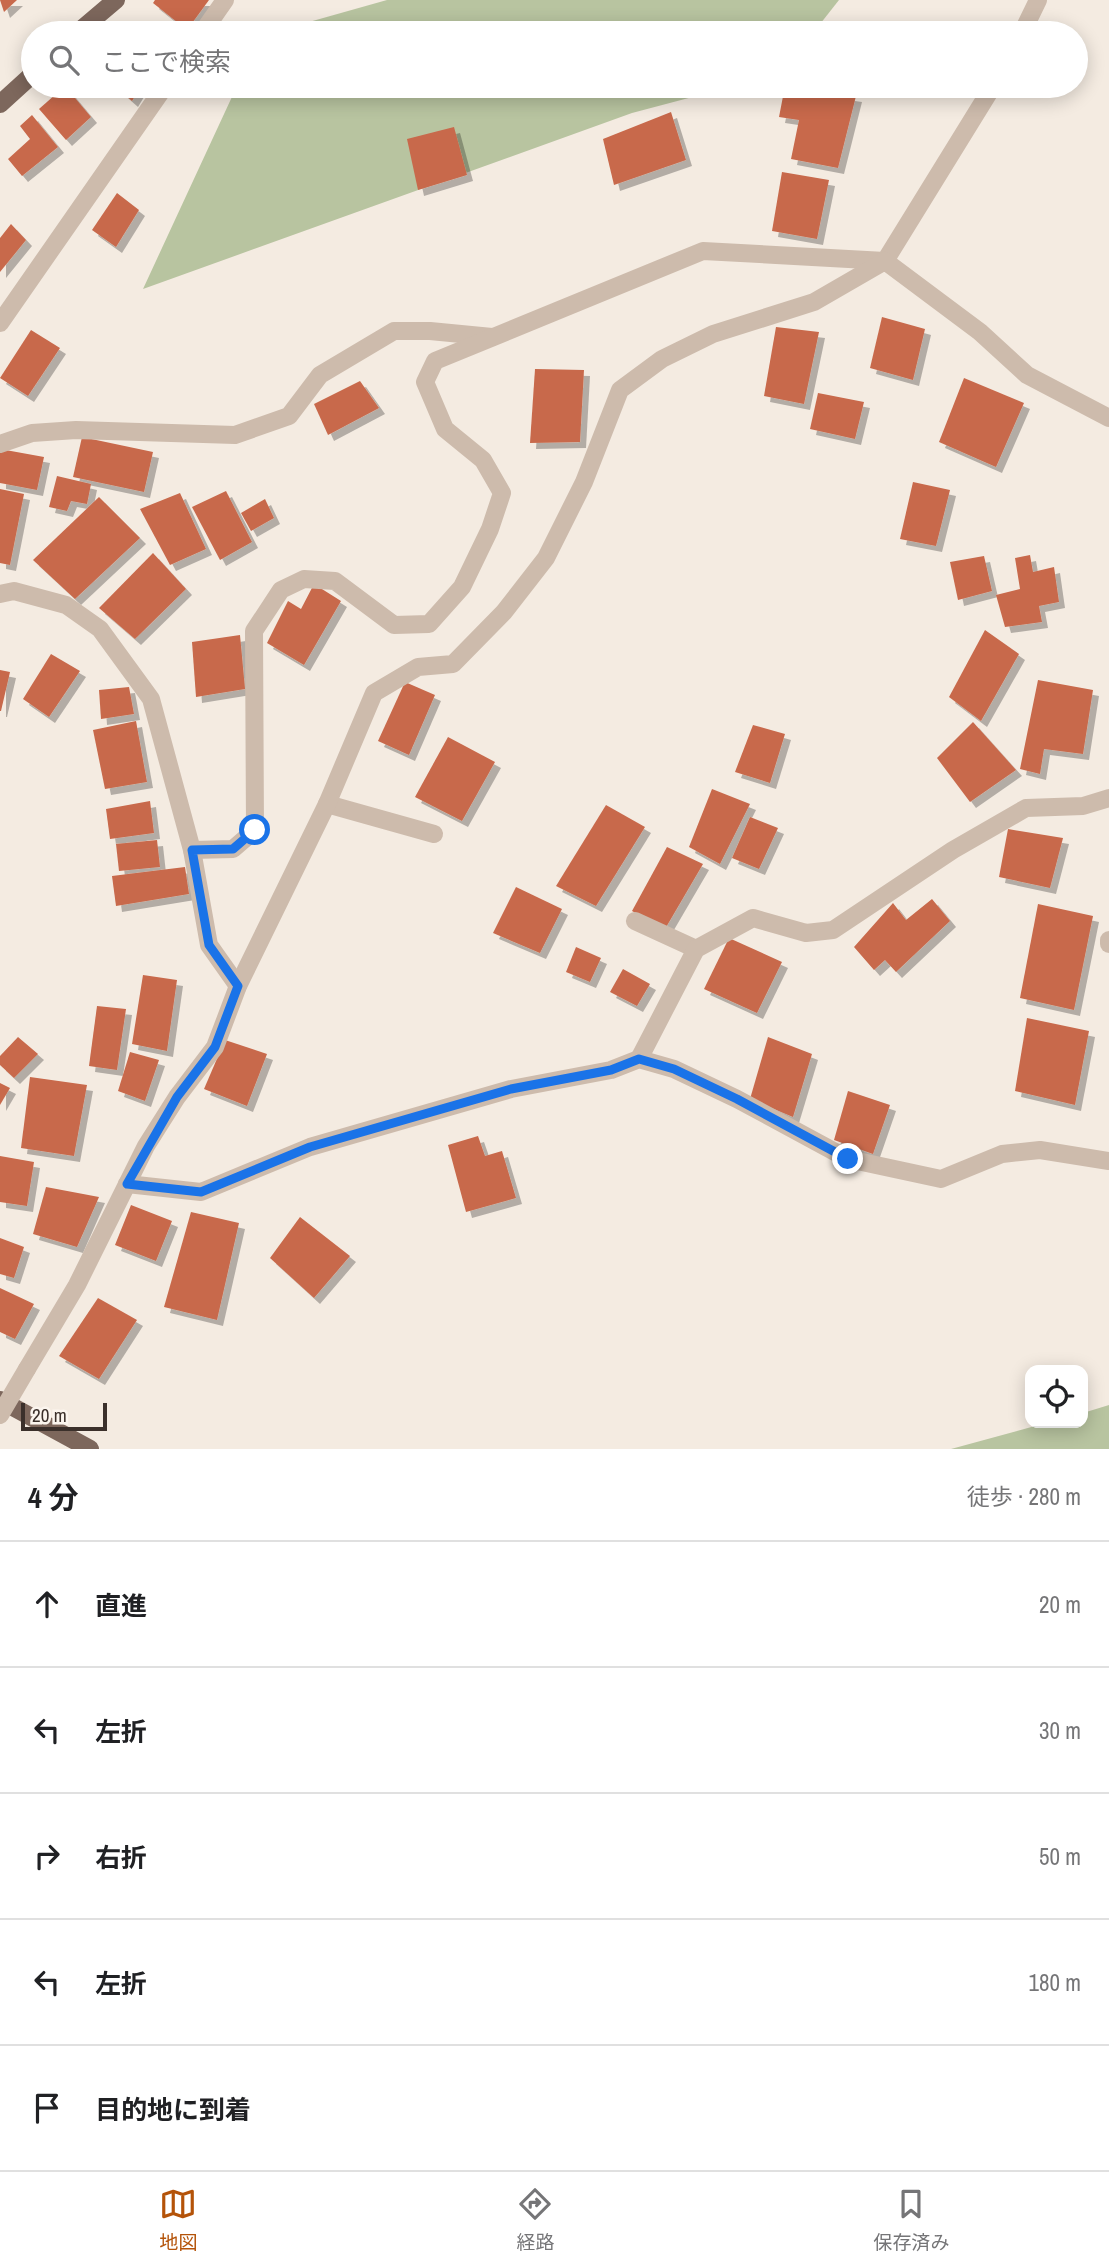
<!DOCTYPE html>
<html lang="ja">
<meta charset="utf-8">
<style>
:root{--surface:#fff;--page:#f2f2f2;--text:#202124;--muted:#757577;--line:#e0e0e0;--accent:#b45309}
body{margin:0;font-family:"Archivo Narrow","Noto Sans JP",sans-serif;background:var(--page);color:var(--text)}
.controls{position:absolute;right:21px;bottom:21px;display:grid;overflow:hidden;border-radius:14px;box-shadow:0 4px 18px #0003}
.controls button{width:63px;height:63px;display:grid;place-items:center;padding:0;border:0;border-bottom:2px solid var(--line);background:var(--surface);color:var(--text);font:35px sans-serif}
.scale{position:absolute;left:21px;bottom:18px;width:86px;box-sizing:border-box;padding-left:7px;border:4px solid #3b302b;border-top:0;font-size:19px;line-height:24px;white-space:nowrap;color:#3b302b;-webkit-text-stroke:5px #fbf5ee;paint-order:stroke}
.stop{position:absolute;width:21px;height:21px;margin:-16px;border:5px solid #1a73e8;border-radius:50%;background:#fff}
.stop.end{background:#1a73e8;border-color:#fff;box-shadow:0 2px 7px #0008}
.list{margin:0;padding:0;list-style:none}
h2{display:flex;justify-content:space-between;align-items:center;height:91px;margin:0;padding:0 28px;font-size:30px}
h2 small{font-size:23px;font-weight:400;color:var(--muted)}
.list li{display:grid;grid-template-columns:46px 1fr auto;gap:21px;align-items:center;box-sizing:border-box;height:126px;padding:0 28px;border-top:2px solid var(--line)}
.list b{display:block;font-size:26px;white-space:nowrap}
.list em{font-size:23px;font-style:normal;color:var(--muted)}
.icon{flex:none;width:38px;height:38px;fill:none;stroke:currentColor;stroke-width:2;stroke-linecap:round;stroke-linejoin:round}
.map{position:relative;flex:none;width:1109px;height:1449px;overflow:hidden}
.search{position:absolute;background:var(--surface);box-shadow:0 4px 18px #0003;left:21px;right:21px;top:21px;height:77px;display:flex;align-items:center;gap:18px;box-sizing:border-box;padding:0 24px;border-radius:38px;color:var(--muted);font-size:26px}
.sheet{height:721px;background:var(--surface)}
nav{display:flex;justify-content:space-around;align-items:center;box-sizing:border-box;height:98px;border-top:2px solid var(--line);background:var(--surface);font-size:19px;color:var(--muted)}
nav a{display:grid;justify-items:center;gap:4px}
nav .on{color:var(--accent)}
.map>svg:first-child{display:block}
.green{fill:#b8c4a0}
.building{fill:#c8694b;filter:url(#shadow)}
.lines{fill:none;stroke-linecap:round;stroke-linejoin:round}
.minor{stroke:#cdbbac;stroke-width:18}
.major{stroke:#7d675c;stroke-width:18}
.minor-bridge{stroke:#cdbbac;stroke-width:18}
.route{stroke:#1a73e8;stroke-width:9}
</style>
<div class="map">
<svg width="1109" height="1449" viewBox="0 0 1109 1449">
<defs>
<filter id="shadow"><feDropShadow dx="6" dy="6" stdDeviation="0" flood-color="#0004"/></filter>
</defs>
<rect width="100%" height="100%" fill="#f4ebe1"/>
<!-- green -->
<g class="green">
<polygon points="387,0 839,0 813,33 270,33"/>
<polygon points="237,86 734,86 632,113 143,289"/>
<polygon points="1109,1405 1109,1449 951,1449 1046,1423 1083,1423 1083,1413"/>
</g>
<!-- building -->
<g class="building">
<polygon points="0,0 17,0 4,12"/>
<polygon points="155,0 209,0 187,30 153,3"/>
<polygon points="113,21 127,33 104,33"/>
<polygon points="65,86 91,117 66,140 39,109"/>
<polygon points="115,86 141,86 132,101"/>
<polygon points="785,86 856,96 838,168 791,159 799,120 779,117"/>
<polygon points="671,112 686,160 614,185 603,139"/>
<polygon points="32,115 58,147 22,176 8,159 30,139 20,126"/>
<polygon points="454,127 467,175 418,190 407,139"/>
<polygon points="782,172 829,180 817,239 772,231"/>
<polygon points="117,193 139,210 116,247 92,230"/>
<polygon points="11,224 26,240 0,272 0,238"/>
<polygon points="882,317 925,329 913,380 870,368"/>
<polygon points="776,327 819,332 804,404 764,396"/>
<polygon points="31,330 60,348 28,396 0,378"/>
<polygon points="535,369 584,370 580,442 530,443"/>
<polygon points="964,378 1024,403 996,467 939,442"/>
<polygon points="360,381 379,408 328,435 314,404"/>
<polygon points="818,393 864,402 855,439 810,429"/>
<polygon points="82,437 153,452 144,492 73,477"/>
<polygon points="0,449 44,457 37,490 0,483"/>
<polygon points="57,476 91,484 87,504 71,501 67,511 49,507"/>
<polygon points="913,482 950,490 936,546 900,539"/>
<polygon points="0,489 24,494 10,565 0,563"/>
<polygon points="226,491 252,542 220,560 192,507"/>
<polygon points="180,493 206,549 170,565 140,509"/>
<polygon points="99,497 140,538 75,599 33,560"/>
<polygon points="265,499 274,518 251,531 241,513"/>
<polygon points="153,553 186,589 135,639 99,608"/>
<polygon points="1030,555 1033,572 1054,567 1059,602 1039,606 1042,622 1005,627 996,595 1020,589 1015,558"/>
<polygon points="984,556 992,591 958,600 950,562"/>
<polygon points="314,584 341,601 304,665 267,643 288,601 301,609"/>
<polygon points="985,630 1019,654 981,721 949,697"/>
<polygon points="240,635 245,689 196,697 192,642"/>
<polygon points="51,654 80,671 49,717 23,699"/>
<polygon points="0,670 10,672 1,711 0,711"/>
<polygon points="1038,680 1093,690 1083,754 1044,749 1040,774 1020,769"/>
<polygon points="405,682 435,695 409,755 378,741"/>
<polygon points="129,687 134,714 101,719 99,690"/>
<polygon points="136,721 147,782 105,789 93,730"/>
<polygon points="973,722 1016,770 970,802 937,758"/>
<polygon points="753,725 785,734 770,783 735,772"/>
<polygon points="448,737 495,762 462,821 415,797"/>
<polygon points="712,789 750,804 720,864 689,847"/>
<polygon points="150,801 154,833 110,839 106,809"/>
<polygon points="606,805 645,827 596,906 556,886"/>
<polygon points="750,817 778,828 759,869 732,858"/>
<polygon points="1008,829 1063,838 1050,888 999,877"/>
<polygon points="157,840 160,867 119,871 116,844"/>
<polygon points="667,847 703,864 665,929 632,911"/>
<polygon points="185,867 189,894 116,906 112,876"/>
<polygon points="516,887 562,909 540,953 493,933"/>
<polygon points="932,899 950,921 896,972 885,960 874,970 854,947 893,903 906,920"/>
<polygon points="1038,904 1093,916 1074,1010 1020,998"/>
<polygon points="729,938 782,962 757,1013 704,989"/>
<polygon points="576,947 601,958 590,982 566,972"/>
<polygon points="623,969 650,984 637,1006 610,992"/>
<polygon points="143,975 177,980 167,1051 132,1044"/>
<polygon points="97,1006 126,1009 117,1070 89,1066"/>
<polygon points="1027,1018 1089,1031 1075,1105 1015,1091"/>
<polygon points="18,1037 38,1054 14,1078 0,1065 0,1056"/>
<polygon points="768,1037 812,1054 793,1117 750,1099"/>
<polygon points="225,1040 267,1054 247,1106 204,1089"/>
<polygon points="130,1052 159,1060 145,1101 118,1091"/>
<polygon points="30,1077 87,1085 74,1156 21,1148"/>
<polygon points="0,1083 10,1088 0,1105"/>
<polygon points="848,1091 890,1105 873,1154 834,1140"/>
<polygon points="478,1136 485,1156 502,1151 516,1198 466,1212 448,1145"/>
<polygon points="0,1156 34,1162 27,1206 0,1202"/>
<polygon points="46,1187 99,1197 77,1247 33,1234"/>
<polygon points="131,1205 172,1221 156,1261 115,1245"/>
<polygon points="191,1212 239,1223 217,1320 164,1307"/>
<polygon points="300,1217 350,1256 314,1298 270,1258"/>
<polygon points="0,1238 24,1247 14,1278 0,1274"/>
<polygon points="0,1288 34,1304 15,1339 0,1332"/>
<polygon points="98,1298 137,1320 99,1379 59,1356"/>
</g>
<g class="lines">
<!-- minor -->
<g class="minor">
<polyline points="202,33 225,0"/>
<polyline points="1022,33 1038,0"/>
<polyline points="0,323 165,86"/>
<polyline points="0,444 32,433 76,430 235,435 289,416 320,375 394,331 430,331 492,337"/>
<polyline points="0,594 14,591 66,605 100,629 151,699 192,850 209,945 238,986"/>
<polyline points="327,804 434,834"/>
<polyline points="192,850 233,849 255,830 254,631 281,590 304,579 335,581 394,625 429,624 462,587 490,529 502,493 483,460 445,429 425,382 435,361 703,251 885,261 993,86"/>
<polyline points="635,921 696,949"/>
<polyline points="1109,940 1109,944"/>
<polyline points="639,1059 696,949 753,918 806,933 833,930 953,850 1026,808 1083,806 1109,798"/>
<polyline points="127,1184 201,1192 310,1147 511,1089 611,1070 639,1059 674,1069 737,1099 848,1159 941,1179 1002,1154 1040,1150 1109,1161"/>
<polyline points="27,1369 77,1285 146,1146 177,1097 215,1047 238,986 327,804 374,693 418,667 453,664 504,612 546,558 584,482 620,390 662,359 713,334 814,302 885,261 980,332 1027,375 1109,418"/>
</g>
<!-- major -->
<g class="major">
<polyline points="77,33 116,0"/>
<polyline points="0,104 33,74"/>
<polyline points="0,1400 90,1449"/>
</g>
<!-- minor-bridge -->
<polyline class="minor-bridge" points="0,1415 27,1369"/>
</g>
<g class="lines">
<!-- route -->
<polyline class="route" points="255,830 233,849 192,850 209,945 238,986 215,1047 177,1097 127,1184 201,1192 310,1147 511,1089 611,1070 639,1059 674,1069 737,1099 848,1159"/>
</g>
</svg>
<div class="controls">
<button><svg class="icon" aria-label="locate" viewBox="0 0 24 24"><circle cx="12" cy="12" r="6"/><path d="M12 2v4M12 18v4M2 12h4M18 12h4"/></svg></button>
</div>
<div class="scale">20 m</div>
<div class="stop" style="left:255px;top:830px"></div>
<div class="stop end" style="left:848px;top:1159px"></div>
<div class="search"><svg class="icon" aria-label="search" viewBox="0 0 24 24"><circle cx="10" cy="10" r="6"/><path d="M15 15l6 6"/></svg>ここで検索</div>
</div>
<section class="sheet">
<h2>4 分<small>徒歩 · 280 m</small></h2>
<ul class="list">
<li><svg class="icon" aria-label="ahead" viewBox="0 0 24 24"><path d="M12 20V5M6 11l6-6 6 6"/></svg><div><b>直進</b></div><em>20 m</em></li>
<li><svg class="icon" aria-label="left" viewBox="0 0 24 24"><path d="M17 20v-9H6M10 6l-5 5 5 5"/></svg><div><b>左折</b></div><em>30 m</em></li>
<li><svg class="icon" aria-label="right" viewBox="0 0 24 24"><path d="M7 20v-9h11M14 6l5 5-5 5"/></svg><div><b>右折</b></div><em>50 m</em></li>
<li><svg class="icon" aria-label="left" viewBox="0 0 24 24"><path d="M17 20v-9H6M10 6l-5 5 5 5"/></svg><div><b>左折</b></div><em>180 m</em></li>
<li><svg class="icon" aria-label="arrive" viewBox="0 0 24 24"><path d="M6 21V4h12l-3 4 3 4H6"/></svg><div><b>目的地に到着</b></div></li>
</ul>
</section>
<nav>
<a class="on"><svg class="icon" aria-label="map" viewBox="0 0 24 24"><path d="M3 6l6-2 6 2 6-2v14l-6 2-6-2-6 2zM9 4v14M15 6v14"/></svg>地図</a>
<a><svg class="icon" aria-label="directions" viewBox="0 0 24 24"><path d="M12 3l9 9-9 9-9-9zM9 14v-3h6M13 9l2 2-2 2"/></svg>経路</a>
<a><svg class="icon" aria-label="saved" viewBox="0 0 24 24"><path d="M7 4h10v16l-5-4-5 4z"/></svg>保存済み</a>
</nav>
